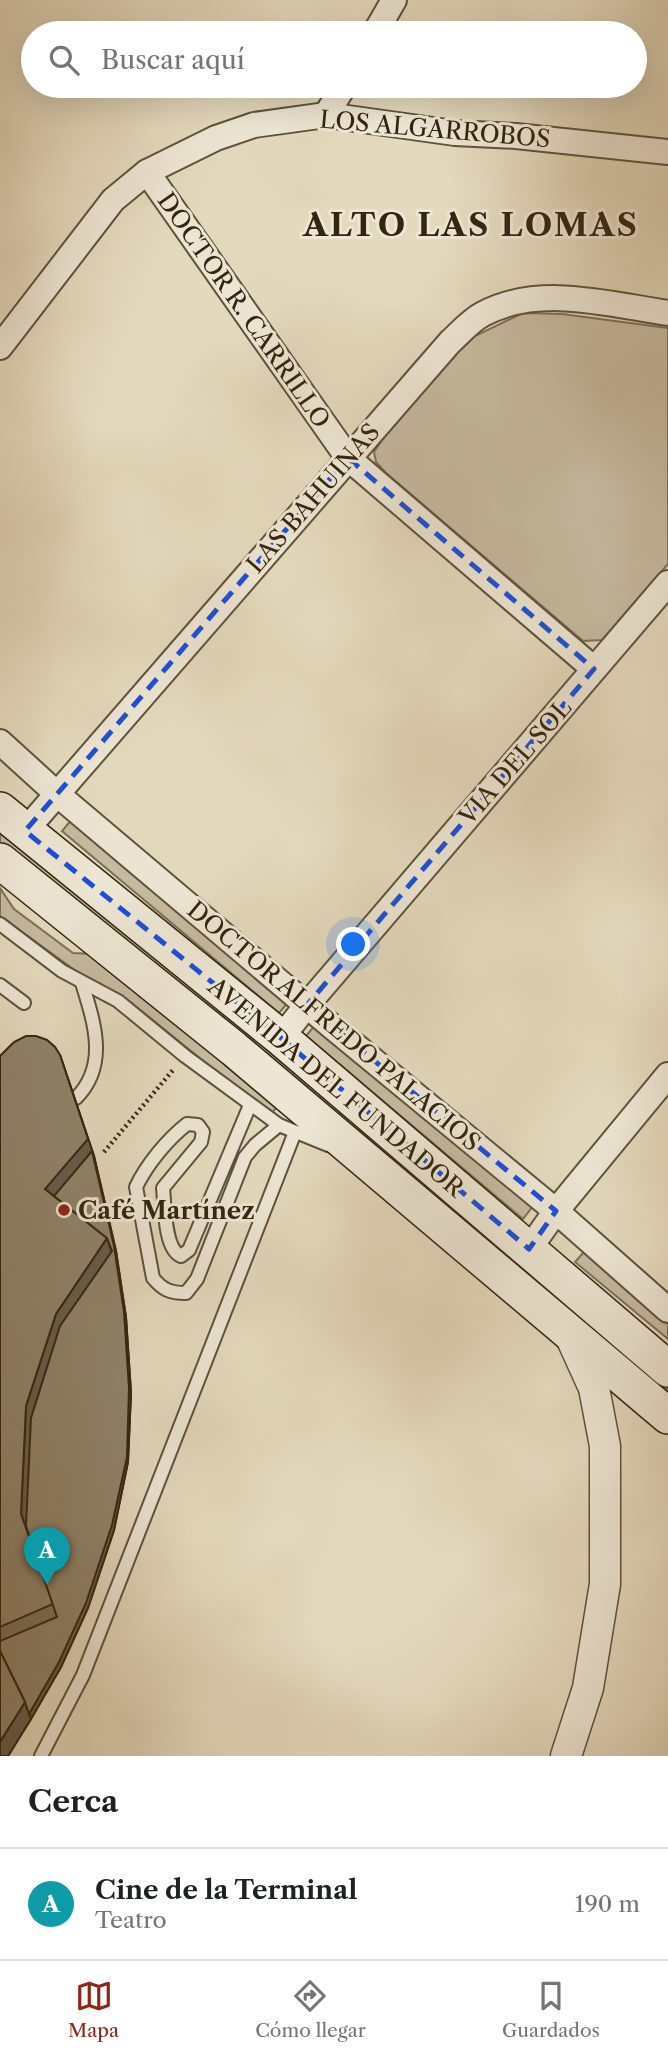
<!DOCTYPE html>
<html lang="es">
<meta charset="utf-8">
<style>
:root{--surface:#fff;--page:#f2f2f2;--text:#202124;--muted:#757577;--line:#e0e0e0;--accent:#8f2418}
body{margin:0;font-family:"Libre Caslon Text",serif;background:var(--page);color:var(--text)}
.you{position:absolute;left:354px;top:945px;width:24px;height:24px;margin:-18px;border:5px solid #fff;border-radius:50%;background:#1a73e8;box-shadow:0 0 0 10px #1a73e833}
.badge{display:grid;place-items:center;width:46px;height:46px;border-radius:50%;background:var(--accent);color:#fff;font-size:23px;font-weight:700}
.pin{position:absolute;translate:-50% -58px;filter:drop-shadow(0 2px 4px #0008)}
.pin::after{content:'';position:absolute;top:37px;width:24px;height:21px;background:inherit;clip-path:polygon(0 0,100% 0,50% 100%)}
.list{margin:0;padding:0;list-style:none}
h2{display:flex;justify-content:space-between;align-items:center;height:91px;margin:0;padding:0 28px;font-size:30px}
h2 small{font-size:23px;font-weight:400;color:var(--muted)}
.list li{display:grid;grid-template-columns:46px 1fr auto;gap:21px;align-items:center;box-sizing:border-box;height:112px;padding:0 28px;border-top:2px solid var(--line)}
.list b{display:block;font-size:26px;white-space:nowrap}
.list p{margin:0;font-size:23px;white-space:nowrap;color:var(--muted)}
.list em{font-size:23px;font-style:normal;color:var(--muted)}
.icon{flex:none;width:38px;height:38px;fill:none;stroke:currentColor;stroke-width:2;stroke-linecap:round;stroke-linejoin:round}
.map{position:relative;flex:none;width:668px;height:1756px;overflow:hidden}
.search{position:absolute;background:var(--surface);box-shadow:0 7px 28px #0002;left:21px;right:21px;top:21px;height:77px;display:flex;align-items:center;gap:18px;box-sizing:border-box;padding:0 24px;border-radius:38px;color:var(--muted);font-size:26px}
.sheet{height:203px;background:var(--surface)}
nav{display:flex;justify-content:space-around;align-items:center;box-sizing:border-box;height:98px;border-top:2px solid var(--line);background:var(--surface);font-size:19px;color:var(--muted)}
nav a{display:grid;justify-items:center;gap:4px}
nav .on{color:var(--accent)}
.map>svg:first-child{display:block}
.green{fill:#c6baa0;stroke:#7c7058;stroke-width:2}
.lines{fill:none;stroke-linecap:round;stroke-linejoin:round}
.service-casing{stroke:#5f523b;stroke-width:16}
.minor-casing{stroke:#5f523b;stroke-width:28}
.tertiary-casing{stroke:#5f523b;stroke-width:33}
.secondary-casing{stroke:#332510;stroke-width:38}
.path{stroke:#332510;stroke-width:4.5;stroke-dasharray:2 3.5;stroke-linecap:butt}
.service{stroke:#ede6d4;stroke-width:12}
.minor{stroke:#ede6d4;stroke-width:24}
.tertiary{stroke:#ede6d4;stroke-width:30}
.secondary{stroke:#ede6d4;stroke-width:35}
.wall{fill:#7b715b;stroke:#332510;stroke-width:2}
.shaded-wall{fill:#645c4a;stroke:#332510;stroke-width:2}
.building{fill:#8f836a;stroke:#332510;stroke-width:2}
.marked{fill:none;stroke:#1d4ed8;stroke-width:5;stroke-dasharray:14 9;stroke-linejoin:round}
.poi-dot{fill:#8f2418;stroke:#ede6d4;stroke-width:2.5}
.labels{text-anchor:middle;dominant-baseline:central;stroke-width:6;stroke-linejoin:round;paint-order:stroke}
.street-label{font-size:24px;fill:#332510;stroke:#ede6d4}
.poi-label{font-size:24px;font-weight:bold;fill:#332510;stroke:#ede6d4;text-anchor:start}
.district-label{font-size:32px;font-weight:bold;letter-spacing:2px;fill:#332510;stroke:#ede6d4}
</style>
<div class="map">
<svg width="668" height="1756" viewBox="0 0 668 1756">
<rect width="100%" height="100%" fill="#e4d9bd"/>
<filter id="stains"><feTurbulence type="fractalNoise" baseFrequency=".00286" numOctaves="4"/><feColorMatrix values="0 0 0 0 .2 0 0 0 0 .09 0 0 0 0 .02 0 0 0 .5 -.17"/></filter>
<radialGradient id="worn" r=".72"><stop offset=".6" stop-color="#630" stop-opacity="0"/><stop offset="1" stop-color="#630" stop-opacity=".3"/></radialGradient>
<!-- green -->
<g class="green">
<polygon points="523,313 562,314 668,328 668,564 602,640 583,641 386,473 376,462 374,452 384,437 446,362 475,336"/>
<polygon points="72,819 290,1000 279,1013 62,831"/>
<polygon points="0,833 171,968 647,1372 668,1390 668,1400 0,844"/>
<polygon points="0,888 14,909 73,953 95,954 276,1108 272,1113 264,1110 123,996 83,976 0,916"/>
<polygon points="316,1024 533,1206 523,1219 306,1036"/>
<polygon points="584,1252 668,1322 668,1339 575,1262"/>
</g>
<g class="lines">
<defs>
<g id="service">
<polyline points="0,924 62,971 118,1001 185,1056 279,1125 328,1145"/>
<polyline points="0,985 24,1003"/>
<path d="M76,1098c33,-33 18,-76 6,-115"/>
<path d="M250,1105l-61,145 -8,6c-17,-7 -16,-50 -18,-68l38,-46 2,-10 -5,-7 -11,-1c-20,16 -40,40 -51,63l17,91c10,12 17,15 33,15l11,-14 48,-122 10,-12 24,-20"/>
<polyline points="41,1756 83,1675 295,1132"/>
</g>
<g id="minor">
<polyline points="375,33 394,0"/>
<polyline points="326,115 344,86"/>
<polyline points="147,172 348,458 594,669"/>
<polyline points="0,347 113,200 147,172 216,138 254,125 326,115 455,133 516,136 668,152"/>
<polyline points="0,742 57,794 329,1024 556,1211 668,1310"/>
<path d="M25,831l425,-489c10,-9 21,-22 33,-28 56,-30 125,-10 185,-1"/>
<polyline points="281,1038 307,1005 668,583"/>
<polyline points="529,1249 556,1211 668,1075"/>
</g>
<polyline id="tertiary" points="566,1756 588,1688 605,1584 605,1446 594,1388 569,1333"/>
<g id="secondary">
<polyline points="0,810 281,1038 668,1369"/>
<polyline points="0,861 234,1049 668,1416"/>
</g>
</defs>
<!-- service casing -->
<use href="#service" class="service-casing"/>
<!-- minor casing -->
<use href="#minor" class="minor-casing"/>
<!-- tertiary casing -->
<use href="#tertiary" class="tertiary-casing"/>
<!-- secondary casing -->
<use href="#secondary" class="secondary-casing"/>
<!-- path -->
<polyline class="path" points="104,1152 173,1070"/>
<!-- service -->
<use href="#service" class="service"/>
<!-- minor -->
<use href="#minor" class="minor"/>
<!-- tertiary -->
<use href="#tertiary" class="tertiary"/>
<!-- secondary -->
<use href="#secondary" class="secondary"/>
</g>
<!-- wall -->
<polygon class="wall" points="60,1055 94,1156 116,1251 126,1317 131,1393 128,1462 114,1530 88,1608 61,1667 31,1719 8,1756 0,1756 0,1056"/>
<!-- shaded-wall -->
<g class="shaded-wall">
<polygon points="60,1055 94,1156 116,1251 126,1317 131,1393 128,1462 114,1530 88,1608 61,1667 31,1719 29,1714 59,1662 124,1312 94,1157 53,1204 45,1189"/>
<polygon points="107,1238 113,1256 28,1531 21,1514 26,1406 56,1314"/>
<polygon points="25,1702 31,1719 8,1756 0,1756 0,1742"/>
</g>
<!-- building -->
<g class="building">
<polygon points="26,1036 36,1036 47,1040 55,1047 60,1055 88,1139 45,1189 107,1238 56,1314 26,1406 21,1514 53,1604 0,1627 0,1056 14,1042"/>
<polygon points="92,1151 114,1246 124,1312 129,1388 127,1457 112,1525 86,1603 59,1662 29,1714 25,1702 0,1651 0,1641 57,1617 26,1526 31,1418 60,1326 112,1251 107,1238 54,1196"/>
<polygon points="0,1651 25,1702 0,1742"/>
</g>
<!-- marked area -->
<path class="marked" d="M348,458l246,211 -287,336 249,206 -27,38 -248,-211 -256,-207z"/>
<!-- markers -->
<circle class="poi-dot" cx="64" cy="1210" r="7"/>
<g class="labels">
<!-- street labels -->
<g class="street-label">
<text transform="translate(435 129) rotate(5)">LOS ALGARROBOS</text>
<text transform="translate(244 310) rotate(55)">DOCTOR R. CARRILLO</text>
<text transform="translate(313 498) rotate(-49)">LAS BAHUINAS</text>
<text transform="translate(515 762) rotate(-49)">VIA DEL SOL</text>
<text transform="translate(334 1026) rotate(40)">DOCTOR ALFREDO PALACIOS</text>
<text transform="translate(336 1087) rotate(40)">AVENIDA DEL FUNDADOR</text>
</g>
<!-- poi labels -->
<g class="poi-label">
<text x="78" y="1210">Café Martínez</text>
</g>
<!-- district labels -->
<g class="district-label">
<text x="471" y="224">ALTO LAS LOMAS</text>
</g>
</g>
<rect width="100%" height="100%" filter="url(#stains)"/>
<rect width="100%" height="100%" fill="url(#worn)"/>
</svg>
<div class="you"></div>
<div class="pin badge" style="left:47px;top:1585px;background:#0f9aa8">A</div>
<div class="search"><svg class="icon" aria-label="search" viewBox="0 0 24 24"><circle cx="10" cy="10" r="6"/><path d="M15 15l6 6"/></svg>Buscar aquí</div>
</div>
<section class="sheet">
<h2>Cerca<small></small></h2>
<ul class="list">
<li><span class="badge" style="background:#0f9aa8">A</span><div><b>Cine de la Terminal</b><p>Teatro</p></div><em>190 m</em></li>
</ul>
</section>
<nav>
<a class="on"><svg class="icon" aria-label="map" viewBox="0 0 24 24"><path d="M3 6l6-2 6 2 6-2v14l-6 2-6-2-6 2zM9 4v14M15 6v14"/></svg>Mapa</a>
<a><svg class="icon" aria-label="directions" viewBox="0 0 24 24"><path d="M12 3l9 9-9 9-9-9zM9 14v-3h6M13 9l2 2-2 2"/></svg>Cómo llegar</a>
<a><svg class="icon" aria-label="saved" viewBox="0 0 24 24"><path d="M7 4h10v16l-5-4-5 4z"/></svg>Guardados</a>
</nav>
